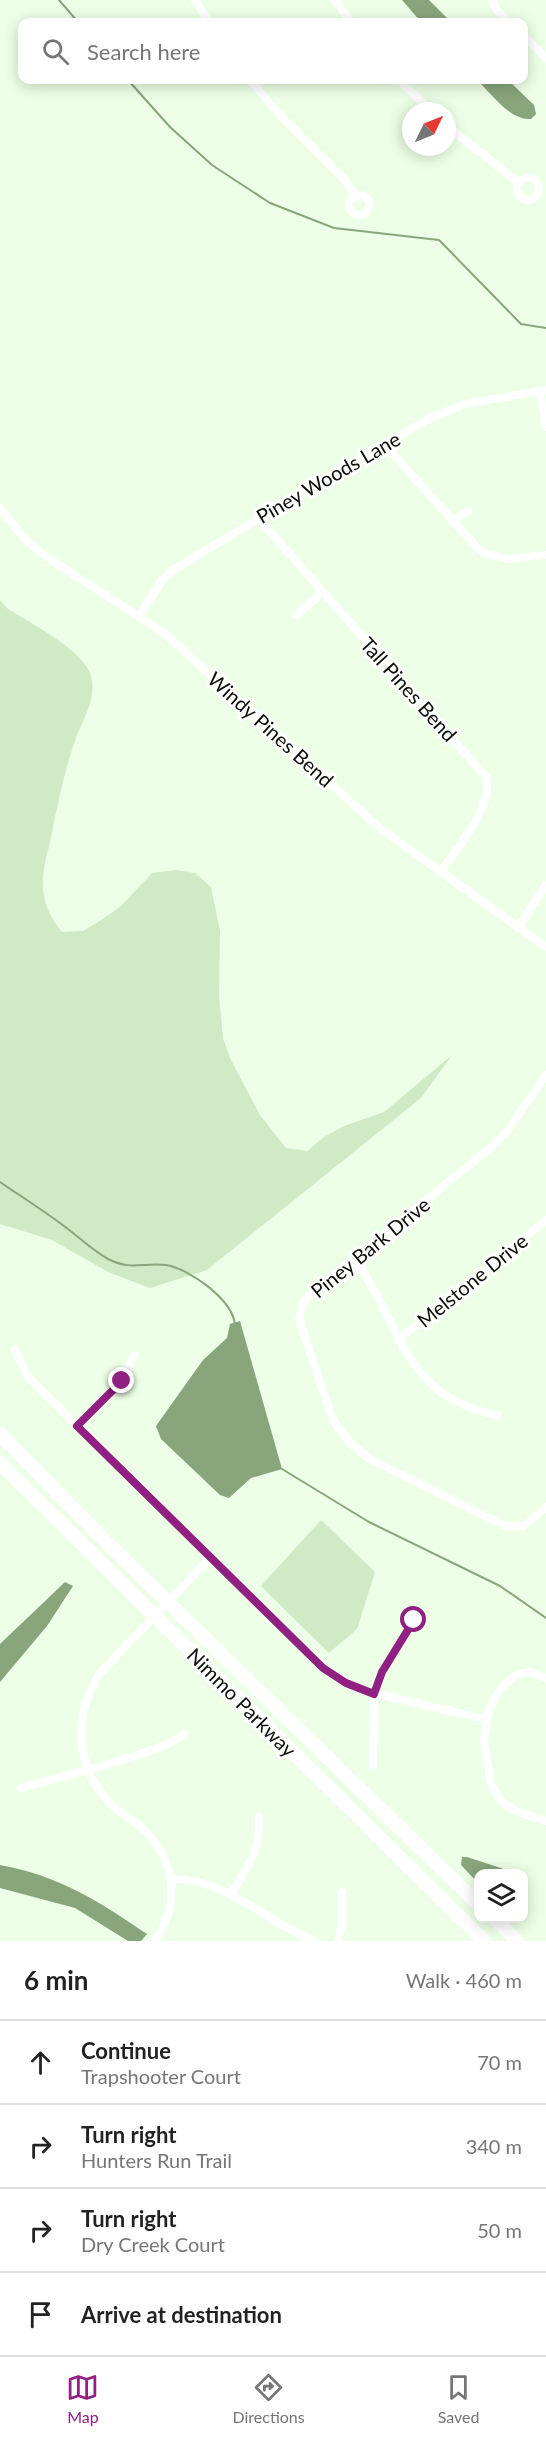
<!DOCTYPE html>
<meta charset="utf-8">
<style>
:root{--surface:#fff;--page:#f2f2f2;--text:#222;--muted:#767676;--line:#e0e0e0;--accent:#902081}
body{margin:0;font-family:Lato,sans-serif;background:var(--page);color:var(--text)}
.controls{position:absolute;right:18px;bottom:18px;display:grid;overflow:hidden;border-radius:12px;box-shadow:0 3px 15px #0003}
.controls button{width:54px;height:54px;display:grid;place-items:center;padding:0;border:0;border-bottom:2px solid var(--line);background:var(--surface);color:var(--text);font:30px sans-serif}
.compass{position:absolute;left:402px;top:102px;width:54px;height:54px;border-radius:50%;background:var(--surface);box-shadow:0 3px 15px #0003;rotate:47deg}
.stop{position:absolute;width:18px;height:18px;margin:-14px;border:4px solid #902081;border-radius:50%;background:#fff}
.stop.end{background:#902081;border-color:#fff;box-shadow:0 2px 6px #0008}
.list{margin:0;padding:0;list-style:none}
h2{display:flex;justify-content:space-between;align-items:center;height:78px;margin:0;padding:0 24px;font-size:26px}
h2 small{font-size:20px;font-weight:400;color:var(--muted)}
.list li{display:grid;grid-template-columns:39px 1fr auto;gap:18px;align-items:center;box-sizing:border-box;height:84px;padding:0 24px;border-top:2px solid var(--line)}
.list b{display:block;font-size:22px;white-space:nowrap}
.list p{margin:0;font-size:20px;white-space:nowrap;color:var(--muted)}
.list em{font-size:20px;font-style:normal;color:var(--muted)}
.icon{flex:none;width:33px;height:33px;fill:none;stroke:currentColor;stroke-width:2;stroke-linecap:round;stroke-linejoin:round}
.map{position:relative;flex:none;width:546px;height:1941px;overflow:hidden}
.search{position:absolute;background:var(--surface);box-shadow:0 3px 15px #0003;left:18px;right:18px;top:18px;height:66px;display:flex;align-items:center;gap:15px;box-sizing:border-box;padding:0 21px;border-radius:12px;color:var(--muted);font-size:22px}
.sheet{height:414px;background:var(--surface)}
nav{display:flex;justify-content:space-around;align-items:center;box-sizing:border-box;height:84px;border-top:2px solid var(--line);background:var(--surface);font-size:16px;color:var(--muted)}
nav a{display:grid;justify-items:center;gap:3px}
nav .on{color:var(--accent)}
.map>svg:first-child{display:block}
.green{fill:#d0eac6}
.water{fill:#88a57c}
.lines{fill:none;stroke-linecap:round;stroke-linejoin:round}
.stream{stroke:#88a57c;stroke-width:2}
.minor{stroke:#fff;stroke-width:8}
.trunk{stroke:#fff;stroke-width:14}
.route{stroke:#902081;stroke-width:8}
.labels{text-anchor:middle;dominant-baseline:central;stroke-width:6;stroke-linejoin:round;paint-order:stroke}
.street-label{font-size:20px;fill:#090e07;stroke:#fff}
</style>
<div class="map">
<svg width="546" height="1941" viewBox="0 0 546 1941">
<rect width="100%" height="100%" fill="#edffe6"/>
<!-- green -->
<g class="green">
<path d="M0,600l8,9c22,14 73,40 82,64 8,22 -5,43 -13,62 -12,33 -19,67 -26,102 -4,20 -11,38 -7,58 2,15 9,25 18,37l21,-1 20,-12 18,-13 31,-33 23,-3 20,3 16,14 9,44 -1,65 4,42 7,20 30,57 26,33 21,3 17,-14 20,-11 40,-14 68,-57 -31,43 -214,172 -57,18 -42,-16 -56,-32 -52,-16z"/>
<polygon points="321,1520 375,1572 357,1629 329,1653 261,1586"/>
</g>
<!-- water -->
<g class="water">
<polygon points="402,0 429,0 451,22 421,22"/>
<path d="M477,80h31l26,25 2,9 -5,5c-22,1 -39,-25 -54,-39z"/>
<polygon points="240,1321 282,1469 251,1478 229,1498 220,1495 161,1439 156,1426 203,1360 227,1338 230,1324"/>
<polygon points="65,1582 73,1586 47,1626 0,1682 0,1644"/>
<polygon points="462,1857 467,1857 516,1873 478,1874 478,1883 461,1865"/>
<path d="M0,1865c60,11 98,36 147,69l-6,7h-13l-53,-33 -75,-20z"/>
</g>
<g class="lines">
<!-- stream -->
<g class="stream">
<polyline points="59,0 78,22"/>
<polyline points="128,80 170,127 212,165 270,203 334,228 439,240 521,324 546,328"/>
<path d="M0,1182c22,15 44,29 64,44 15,11 29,25 44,33 24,12 35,3 58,6 24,4 67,35 69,60"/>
<polyline points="282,1469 369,1522 500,1586 546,1618"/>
</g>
<!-- minor -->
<g class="minor">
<polyline points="195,0 209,22"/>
<polyline points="335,0 351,22"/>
<polyline points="492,0 496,9 509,22"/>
<polyline points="524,36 546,58"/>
<polyline points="250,80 281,116 345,180 356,196"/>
<polyline points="399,80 431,111"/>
<polyline points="447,126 519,183"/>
<circle cx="528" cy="189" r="11"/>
<circle cx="359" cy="205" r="10"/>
<polyline points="540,391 546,427"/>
<polyline points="384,444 481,552 507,559 546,555"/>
<polyline points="0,508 24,538 42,554 164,633 381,829 546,947"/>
<path d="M258,518l228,259c9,29 -30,72 -46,96"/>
<polyline points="452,522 468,511"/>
<polyline points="297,615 323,592"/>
<polyline points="139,616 163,579 176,568 428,419 465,404 546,390"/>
<polyline points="518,928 546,885"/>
<polyline points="546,1075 509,1129 494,1145 307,1297 302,1305 299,1319 333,1420 351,1444 370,1459 505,1526 524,1526 546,1507"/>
<path d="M354,1259c49,65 47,138 143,156"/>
<polyline points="398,1340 546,1220"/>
<polyline points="15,1350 28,1377 323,1668 360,1690 485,1719"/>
<polyline points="77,1426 122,1381 134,1355"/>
<polyline points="546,1678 530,1672 516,1675 502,1687 489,1709 484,1741 491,1784 501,1801 515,1811 546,1821"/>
<polyline points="373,1766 374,1694 382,1672 414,1620"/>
<path d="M21,1788c31,-9 145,-36 163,-54"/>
<path d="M171,1879c56,-1 94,43 144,62"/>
<path d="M231,1893c16,-24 31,-46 28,-76"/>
<path d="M155,1941c24,-36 22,-77 -9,-109 -11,-11 -25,-18 -36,-29 -36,-38 -37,-89 -9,-131l110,-115"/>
<polyline points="338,1941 342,1924 342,1892"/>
</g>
<!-- trunk -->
<g class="trunk">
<polyline points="0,1434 100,1536 478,1904"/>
<polyline points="0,1463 484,1941"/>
<polyline points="494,1918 517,1941"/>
</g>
</g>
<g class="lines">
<!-- route -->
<polyline class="route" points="122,1381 77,1426 323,1668 346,1683 374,1694 382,1672 414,1620"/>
</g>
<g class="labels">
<!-- street labels -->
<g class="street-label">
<text transform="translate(328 477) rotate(-30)">Piney Woods Lane</text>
<text transform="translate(409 689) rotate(48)">Tall Pines Bend</text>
<text transform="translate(271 729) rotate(42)">Windy Pines Bend</text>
<text transform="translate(370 1247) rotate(-39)">Piney Bark Drive</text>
<text transform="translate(472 1280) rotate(-39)">Melstone Drive</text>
<text transform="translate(242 1702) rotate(45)">Nimmo Parkway</text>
</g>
</g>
</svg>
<div class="controls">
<button><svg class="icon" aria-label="layers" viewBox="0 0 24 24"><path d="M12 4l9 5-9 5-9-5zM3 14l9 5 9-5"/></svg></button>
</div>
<svg class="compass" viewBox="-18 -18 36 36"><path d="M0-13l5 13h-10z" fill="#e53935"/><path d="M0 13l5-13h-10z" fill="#767676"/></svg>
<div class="stop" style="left:414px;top:1620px"></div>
<div class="stop end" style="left:122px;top:1381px"></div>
<div class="search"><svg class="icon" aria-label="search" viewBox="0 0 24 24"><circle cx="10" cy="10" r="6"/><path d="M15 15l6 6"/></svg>Search here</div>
</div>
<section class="sheet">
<h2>6 min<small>Walk · 460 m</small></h2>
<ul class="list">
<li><svg class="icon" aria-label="ahead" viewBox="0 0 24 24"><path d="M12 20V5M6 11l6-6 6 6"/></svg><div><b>Continue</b><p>Trapshooter Court</p></div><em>70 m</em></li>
<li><svg class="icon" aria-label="right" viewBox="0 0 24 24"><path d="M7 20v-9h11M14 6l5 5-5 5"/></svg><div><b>Turn right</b><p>Hunters Run Trail</p></div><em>340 m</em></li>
<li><svg class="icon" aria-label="right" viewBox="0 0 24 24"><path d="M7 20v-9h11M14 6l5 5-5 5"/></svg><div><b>Turn right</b><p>Dry Creek Court</p></div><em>50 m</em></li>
<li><svg class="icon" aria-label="arrive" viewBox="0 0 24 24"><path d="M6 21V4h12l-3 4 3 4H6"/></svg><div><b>Arrive at destination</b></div></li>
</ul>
</section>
<nav>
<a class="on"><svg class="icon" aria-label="map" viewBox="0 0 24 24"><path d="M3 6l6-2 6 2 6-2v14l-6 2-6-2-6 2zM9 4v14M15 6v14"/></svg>Map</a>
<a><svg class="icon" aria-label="directions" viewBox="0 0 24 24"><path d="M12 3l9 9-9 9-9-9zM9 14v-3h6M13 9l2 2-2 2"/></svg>Directions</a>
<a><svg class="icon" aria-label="saved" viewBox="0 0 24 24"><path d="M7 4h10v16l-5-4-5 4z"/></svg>Saved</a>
</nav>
